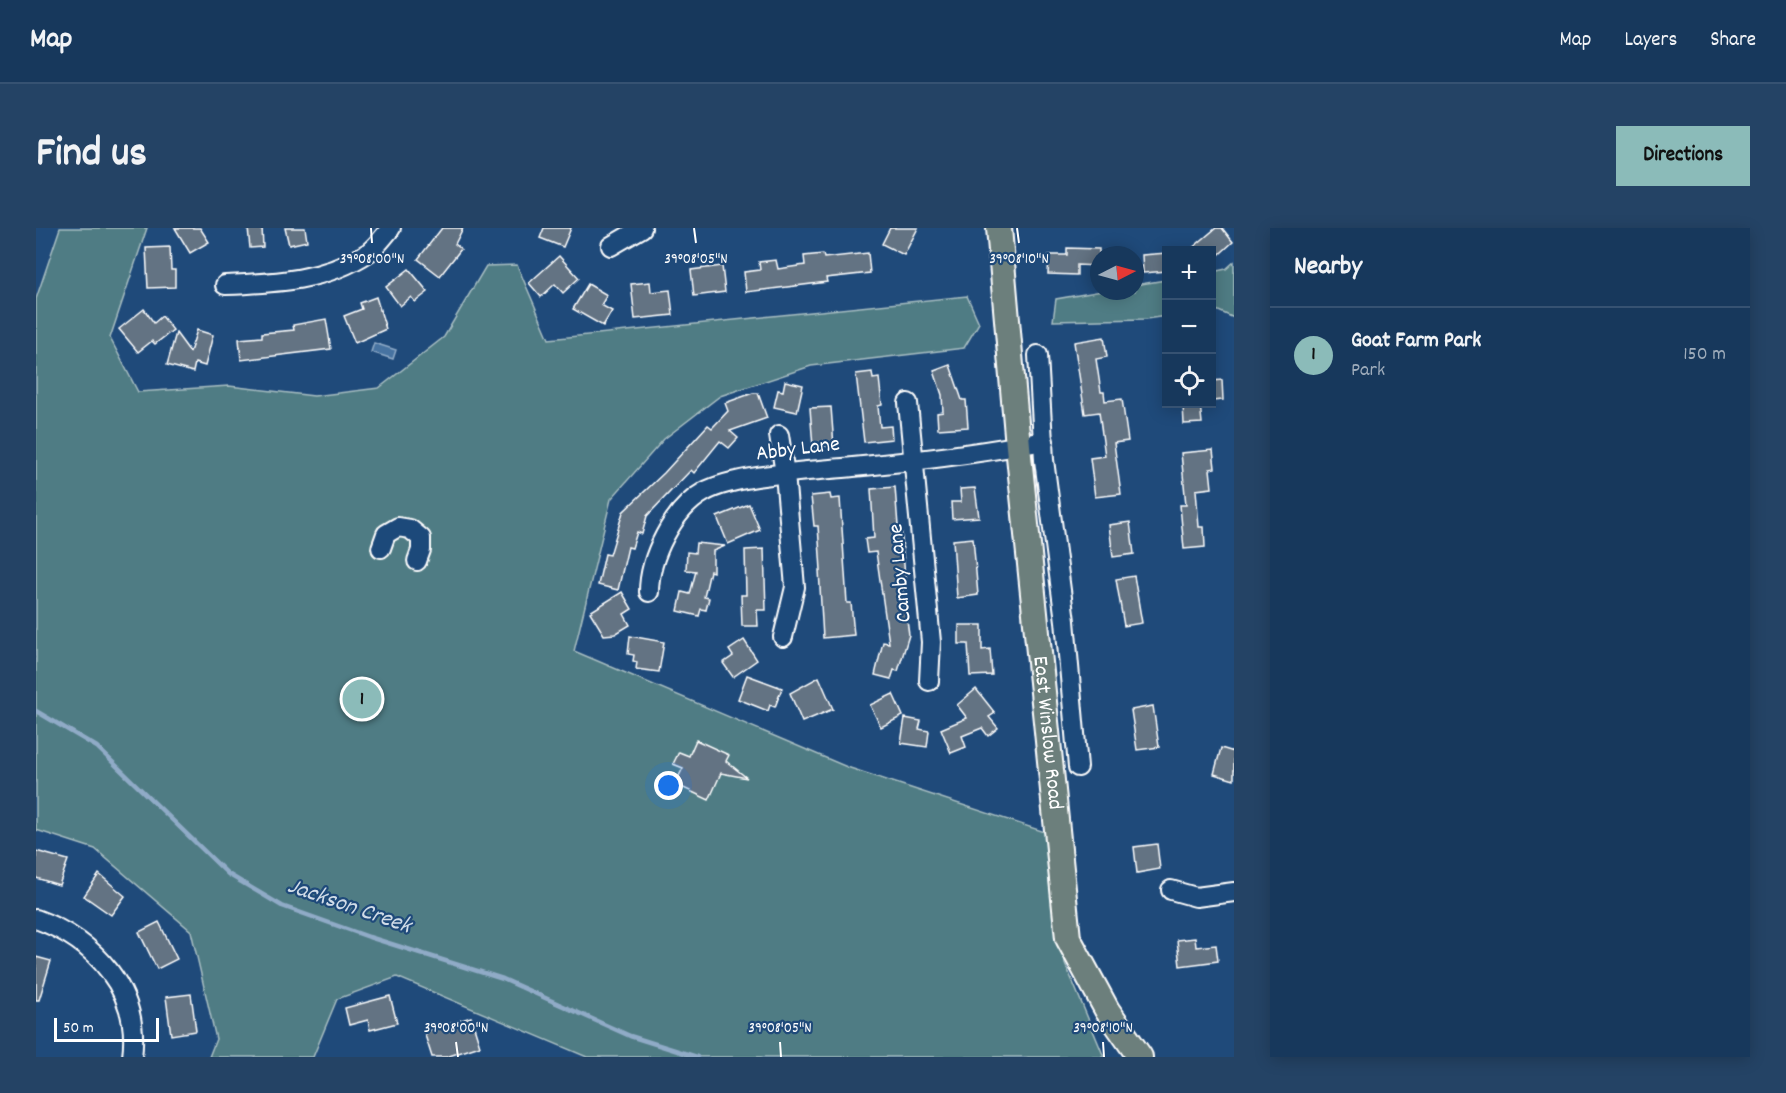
<!DOCTYPE html>
<meta charset="utf-8">
<style>
:root{--surface:#17385c;--page:#244365;--text:#f1f3f6;--muted:#9eacbb;--line:#365272;--accent:#8bbbb9}
body{margin:0;font-family:Dekko,sans-serif;background:var(--page);color:var(--text)}
.controls{position:absolute;right:18px;top:18px;display:grid;overflow:hidden;border-radius:0px;box-shadow:0 3px 15px #0003}
.controls button{width:54px;height:54px;display:grid;place-items:center;padding:0;border:0;border-bottom:2px solid var(--line);background:var(--surface);color:var(--text);font:30px sans-serif}
.compass{position:absolute;left:1054px;top:18px;width:54px;height:54px;border-radius:50%;background:var(--surface);box-shadow:0 3px 15px #0003;rotate:84deg}
.scale{position:absolute;left:18px;bottom:15px;width:105px;box-sizing:border-box;padding-left:6px;border:3px solid #fff;border-top:0;font-size:16px;line-height:21px;white-space:nowrap;color:#fff;-webkit-text-stroke:4px #1f4a7a;paint-order:stroke}
.you{position:absolute;left:633px;top:558px;width:21px;height:21px;margin:-15px;border:4px solid #fff;border-radius:50%;background:#1a73e8;box-shadow:0 0 0 9px #1a73e833}
.badge{display:grid;place-items:center;width:39px;height:39px;border-radius:50%;background:var(--accent);color:#111;font-size:20px;font-weight:700}
.pin{position:absolute;translate:-50% -50%;border:3px solid #fff;box-shadow:0 2px 6px #0006}
.list{margin:0;padding:0;list-style:none}
h2{display:flex;justify-content:space-between;align-items:center;height:78px;margin:0;padding:0 24px;font-size:26px}
h2 small{font-size:20px;font-weight:400;color:var(--muted)}
.list li{display:grid;grid-template-columns:39px 1fr auto;gap:18px;align-items:center;box-sizing:border-box;height:96px;padding:0 24px;border-top:2px solid var(--line)}
.list b{display:block;font-size:22px;white-space:nowrap}
.list p{margin:0;font-size:20px;white-space:nowrap;color:var(--muted)}
.list em{font-size:20px;font-style:normal;color:var(--muted)}
.icon{flex:none;width:33px;height:33px;fill:none;stroke:currentColor;stroke-width:2;stroke-linecap:round;stroke-linejoin:round}
.map{position:relative;flex:none;width:1198px;height:829px;overflow:hidden;border-radius:0px}
header{display:flex;align-items:center;gap:36px;box-sizing:border-box;height:84px;padding:0 30px;background:var(--surface);border-bottom:2px solid var(--line)}
header strong{font-size:28px}
nav{display:flex;gap:33px;margin-inline-start:auto;font-size:21px}
.intro{display:flex;align-items:center;justify-content:space-between;box-sizing:border-box;height:144px;padding:0 36px}
h1{margin:0;font-size:42px}
.button{padding:15px 27px;border-radius:0px;background:var(--accent);color:#111;font-size:21px;font-weight:700}
main{display:flex;gap:36px;padding:0 36px}
aside{flex:1;background:var(--surface);border-radius:0px;box-shadow:0 3px 15px #0003}
.map>svg:first-child{display:block}
.green{fill:#507c84;stroke:#a8bec2;stroke-width:1.5}
.water{fill:#4673a1;stroke:#90abc7;stroke-width:1.5}
.lines{fill:none;stroke-linecap:round;stroke-linejoin:round}
.stream{stroke:#90abc7;stroke-width:4.5}
.building{fill:#637383;stroke:#fff;stroke-width:1.5}
.minor-casing{stroke:#fff;stroke-width:22}
.major-casing{stroke:#fff;stroke-width:28}
.minor{stroke:#1f4a7a;stroke-width:18}
.major{stroke:#6c7f7c;stroke-width:24}
.ticks{fill:none;stroke:#fff;stroke-width:2}
.labels{text-anchor:middle;dominant-baseline:central;stroke-width:4.5;stroke-linejoin:round;paint-order:stroke}
.street-label{font-size:22px;fill:#fff;stroke:#1f4a7a}
.water-label{font-size:24px;font-style:italic;fill:#d1dce8;stroke:#1f4a7a}
.ticks-label{font-size:15px;text-anchor:middle;fill:#fff;stroke:#1f4a7a;stroke-width:4.5;stroke-linejoin:round;paint-order:stroke}
</style>
<header>
<strong>Map</strong>
<nav><a>Map</a><a>Layers</a><a>Share</a></nav>
</header>
<div class="intro"><h1>Find us</h1><a class="button">Directions</a></div>
<main>
<div class="map">
<svg width="1198" height="829" viewBox="0 0 1198 829">
<rect width="100%" height="100%" fill="#1f4a7a"/>
<filter id="ink" filterUnits="userSpaceOnUse"><feTurbulence type="fractalNoise" baseFrequency=".0167" numOctaves="2"/><feDisplacementMap in="SourceGraphic" scale="12" xChannelSelector="R" yChannelSelector="G"/><feConvolveMatrix kernelMatrix="1 2 1 2 8 2 1 2 1" color-interpolation-filters="sRGB"/></filter>
<g filter="url(#ink)">
<!-- green -->
<g class="green">
<polygon points="24,0 111,0 74,110 102,164 193,158 278,168 343,160 408,109 450,38 481,37 513,111 931,68 943,95 928,120 775,138 684,168 628,211 575,271 538,423 811,539 1012,605 1029,735 1068,829 551,829 361,749 301,771 277,829 173,829 180,811 155,703 59,621 0,602 0,71"/>
<polygon points="1198,34 1198,90 1176,80 1176,44 1190,41"/>
<polygon points="1130,52 1130,88 1110,91 1017,93 1020,71 1066,63 1099,63 1099,57"/>
</g>
<!-- water -->
<polygon class="water" points="338,115 360,122 357,131 335,124"/>
<g class="lines">
<!-- stream -->
<polyline class="stream" points="0,483 61,519 192,646 246,678 333,709 467,751 594,808 661,829"/>
</g>
<!-- building -->
<g class="building">
<polygon points="139,0 164,0 173,14 154,25"/>
<polygon points="212,0 226,0 227,19 214,20"/>
<polygon points="249,0 269,0 271,13 253,17"/>
<polygon points="406,0 427,0 419,16 425,21 404,48 382,31"/>
<polygon points="508,0 535,0 527,19 504,10"/>
<polygon points="854,0 882,0 868,27 846,16"/>
<polygon points="1180,0 1186,0 1197,14 1176,33 1176,22 1154,22"/>
<polygon points="134,19 135,42 139,42 139,59 112,60 110,20"/>
<polygon points="1031,20 1063,21 1063,38 1041,37 1041,47 1012,46 1013,27 1031,27"/>
<polygon points="832,25 834,45 790,50 791,54 710,64 708,44 724,42 723,34 740,32 742,41 769,37 768,28 787,26 788,30"/>
<polygon points="1131,25 1131,43 1107,45 1106,27"/>
<polygon points="523,28 543,50 527,65 519,56 505,69 493,55"/>
<polygon points="686,38 689,64 658,68 655,42"/>
<polygon points="373,41 392,64 379,74 375,69 364,78 350,59"/>
<polygon points="614,54 615,64 634,62 637,87 599,91 595,56"/>
<polygon points="552,56 571,67 565,77 576,83 567,98 537,81"/>
<polygon points="340,69 350,101 319,115 308,88 326,81 324,75"/>
<polygon points="108,81 118,95 126,88 137,102 119,116 116,113 102,124 83,101"/>
<polygon points="290,91 295,121 205,132 203,111 226,109 226,105 258,102 257,97"/>
<polygon points="161,102 177,107 169,138 159,135 157,144 131,137 140,105 154,124"/>
<polygon points="1068,109 1071,129 1060,131 1065,164 1068,164 1069,173 1086,171 1092,213 1078,215 1085,266 1059,269 1054,230 1069,228 1063,184 1049,186 1038,114"/>
<polygon points="914,137 926,172 930,172 932,199 902,201 901,185 907,184 906,167 898,143"/>
<polygon points="836,144 837,151 843,150 846,177 842,178 844,199 855,198 856,211 828,214 820,146"/>
<polygon points="1186,152 1187,172 1176,173 1176,153"/>
<polygon points="749,153 767,157 761,184 738,179 742,162 747,163"/>
<polygon points="717,165 722,165 731,190 694,203 702,210 693,220 684,213 658,245 655,242 611,288 606,306 601,304 596,320 592,319 582,362 562,357 569,326 574,327 587,284 628,245 672,197 676,200 692,183 689,175"/>
<polygon points="1147,176 1164,176 1166,195 1148,196"/>
<polygon points="795,179 798,218 777,219 774,180"/>
<polygon points="1177,222 1179,240 1174,241 1176,260 1160,262 1163,299 1168,299 1169,319 1148,321 1144,277 1150,277 1145,225"/>
<polygon points="859,259 862,298 865,298 870,362 867,362 873,407 862,443 858,442 855,451 839,447 847,414 853,415 840,324 831,325 829,311 838,310 835,261"/>
<polygon points="939,260 943,289 916,291 915,274 925,274 924,261"/>
<polygon points="794,266 795,271 804,270 811,375 815,375 818,407 787,410 783,342 785,342 782,298 778,298 775,268"/>
<polygon points="713,276 724,302 692,316 681,289"/>
<polygon points="1094,294 1098,326 1077,329 1073,297"/>
<polygon points="937,310 942,367 921,370 917,312"/>
<polygon points="660,315 689,318 677,323 677,344 674,343 668,369 673,370 670,382 665,381 663,388 642,383 646,364 654,366 660,343 650,342 651,324 659,325"/>
<polygon points="728,321 730,382 721,382 722,398 706,398 705,367 710,367 709,322"/>
<polygon points="1098,348 1106,395 1088,398 1080,351"/>
<polygon points="586,364 596,381 588,386 594,397 579,406 568,407 554,384"/>
<polygon points="923,397 946,397 946,422 954,421 956,447 934,448 932,416 923,416"/>
<polygon points="594,408 628,414 623,444 600,441 601,434 597,433 598,427 592,426"/>
<polygon points="708,412 721,432 697,449 687,435 697,428 693,422"/>
<polygon points="711,447 746,460 739,479 734,477 732,483 702,471"/>
<polygon points="783,449 797,481 766,494 754,465"/>
<polygon points="940,461 959,485 953,489 962,500 952,508 946,500 926,508 930,519 915,525 905,501 931,490 921,477"/>
<polygon points="857,466 867,488 845,499 834,477"/>
<polygon points="1117,478 1123,519 1101,522 1095,482"/>
<polygon points="869,490 885,493 883,501 893,503 891,519 865,515"/>
<polygon points="660,512 693,527 690,533 711,550 685,545 673,572 639,556 647,540 637,536 643,524 653,528"/>
<polygon points="1185,520 1198,524 1198,552 1178,546"/>
<polygon points="1121,616 1124,641 1101,645 1098,619"/>
<polygon points="0,623 32,632 23,657 0,650"/>
<polygon points="63,646 89,668 75,687 48,668"/>
<polygon points="123,694 141,731 121,741 103,704"/>
<polygon points="1159,710 1160,719 1180,717 1182,733 1144,738 1141,712"/>
<polygon points="0,729 15,733 3,772 0,772"/>
<polygon points="155,766 160,803 135,807 130,769"/>
<polygon points="354,768 361,795 334,802 332,792 313,797 309,780"/>
<polygon points="435,789 444,818 410,829 396,829 388,804"/>
</g>
<g class="lines">
<defs>
<g id="minor">
<polyline points="575,18 606,0"/>
<path d="M189,57c50,-2 101,-4 144,-33 8,-6 15,-16 22,-24"/>
<polyline points="1002,127 1008,232 1029,393 1042,539"/>
<polyline points="872,175 895,414 893,453"/>
<polyline points="743,207 749,246 759,359 747,409"/>
<polyline points="345,320 350,306 362,299 374,301 385,310 385,322 381,333"/>
<path d="M613,364c0,-34 24,-83 55,-100 33,-18 111,-21 149,-25 64,-6 128,-14 191,-26"/>
<polyline points="1135,662 1160,669 1198,664"/>
<path d="M0,691c58,21 105,71 96,138"/>
</g>
<g id="major">
<path id="s1" d="M963,0l19,218 50,492 39,72 33,47"/>
</g>
</defs>
<!-- minor casing -->
<use href="#minor" class="minor-casing"/>
<!-- major casing -->
<use href="#major" class="major-casing"/>
<!-- minor -->
<use href="#minor" class="minor"/>
<!-- major -->
<use href="#major" class="major"/>
</g>
</g>
<!-- ticks -->
<path class="ticks" d="M335,0l1,15M658,0l2,15M981,0l2,15M420,814l2,15M744,814l1,15M1067,814l1,15"/>
<g class="labels">
<!-- street labels -->
<g class="street-label">
<text transform="translate(762 222) rotate(-7)">Abby Lane</text>
<text transform="translate(865 345) rotate(-95)">Camby Lane</text>
<text stroke="none"><textPath href="#s1" startOffset="507">East Winslow Road</textPath></text>
</g>
<!-- water labels -->
<g class="water-label">
<text transform="translate(313 679) rotate(19)">Jackson Creek</text>
</g>
</g>
<g class="ticks-label">
<text x="336" y="35">39°08'00"N</text>
<text x="660" y="35">39°08'05"N</text>
<text x="983" y="35">39°08'10"N</text>
<text x="420" y="804">39°08'00"N</text>
<text x="744" y="804">39°08'05"N</text>
<text x="1067" y="804">39°08'10"N</text>
</g>
</svg>
<div class="controls">
<button>+</button>
<button>−</button>
<button><svg class="icon" aria-label="locate" viewBox="0 0 24 24"><circle cx="12" cy="12" r="6"/><path d="M12 2v4M12 18v4M2 12h4M18 12h4"/></svg></button>
</div>
<svg class="compass" viewBox="-18 -18 36 36"><path d="M0-13l5 13h-10z" fill="#e53935"/><path d="M0 13l5-13h-10z" fill="#9eacbb"/></svg>
<div class="scale">50 m</div>
<div class="you"></div>
<div class="pin badge" style="left:326px;top:471px">1</div>
</div>
<aside>
<h2>Nearby<small></small></h2>
<ul class="list">
<li><span class="badge">1</span><div><b>Goat Farm Park</b><p>Park</p></div><em>150 m</em></li>
</ul>
</aside>
</main>
